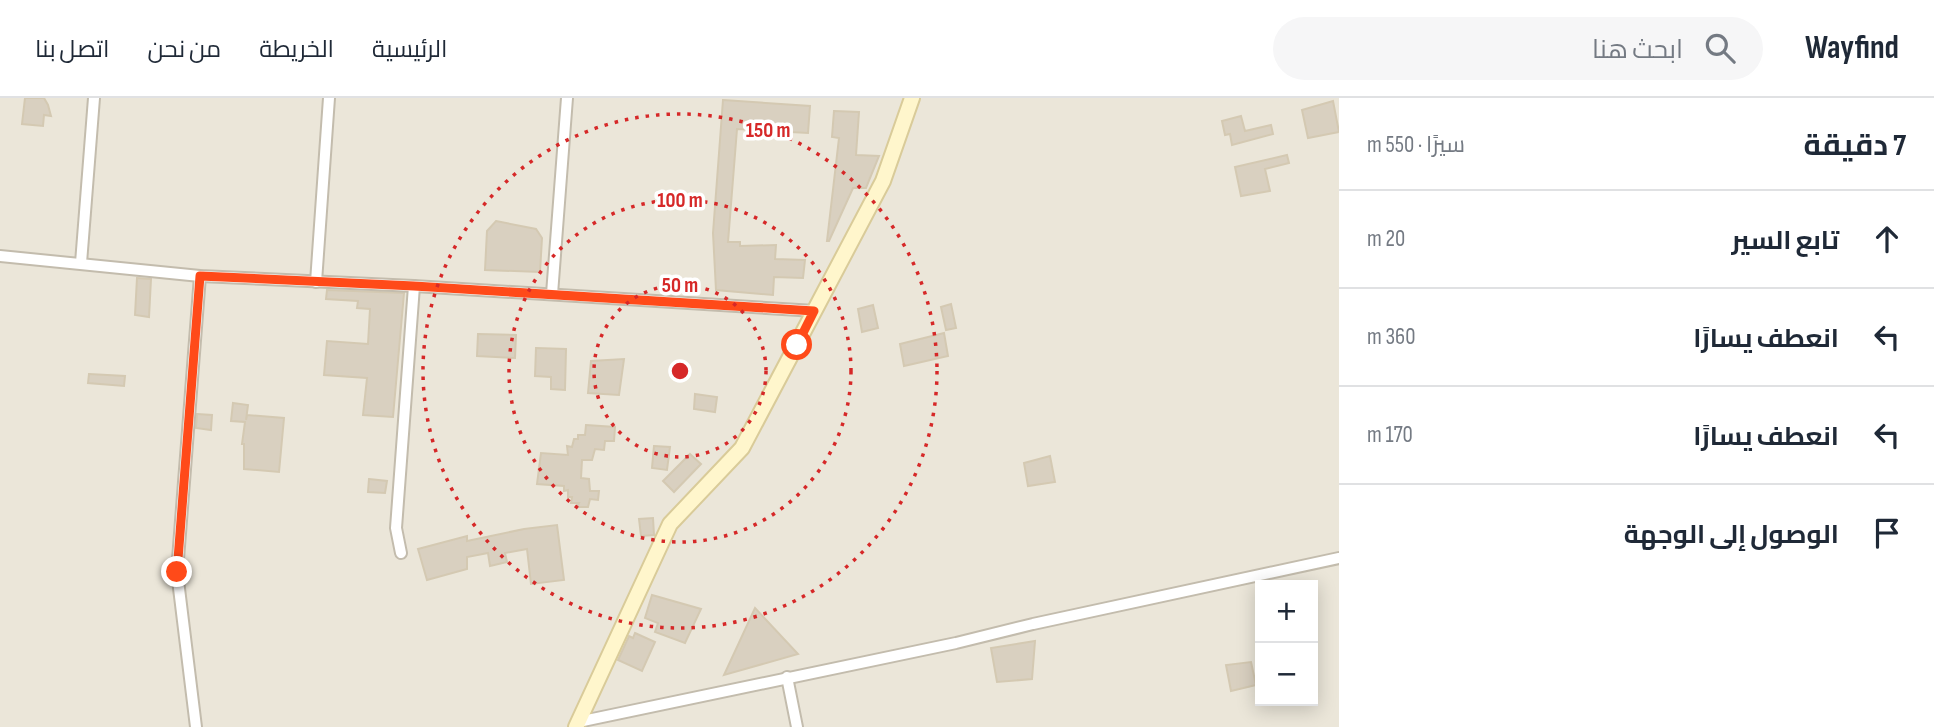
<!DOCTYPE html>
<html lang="ar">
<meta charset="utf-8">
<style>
:root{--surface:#fff;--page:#f6f6f7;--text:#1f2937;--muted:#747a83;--line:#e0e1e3}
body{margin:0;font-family:"Sofia Sans Condensed",Cairo,sans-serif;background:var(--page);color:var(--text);direction:rtl}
.controls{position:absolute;right:21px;bottom:21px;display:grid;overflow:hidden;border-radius:0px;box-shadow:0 4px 18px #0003}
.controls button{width:63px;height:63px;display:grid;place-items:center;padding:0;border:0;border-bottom:2px solid var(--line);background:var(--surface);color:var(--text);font:35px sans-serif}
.stop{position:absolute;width:21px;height:21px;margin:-16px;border:5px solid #ff4a19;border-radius:50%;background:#fff}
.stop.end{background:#ff4a19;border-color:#fff;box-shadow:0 2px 7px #0008}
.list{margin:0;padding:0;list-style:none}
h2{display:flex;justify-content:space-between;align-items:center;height:91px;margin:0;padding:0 28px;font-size:30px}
h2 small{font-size:23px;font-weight:400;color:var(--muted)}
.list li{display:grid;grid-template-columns:46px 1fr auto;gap:21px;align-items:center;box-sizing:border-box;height:98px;padding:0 28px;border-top:2px solid var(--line)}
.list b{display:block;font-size:26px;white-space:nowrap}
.list em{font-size:23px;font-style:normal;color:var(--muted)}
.icon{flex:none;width:38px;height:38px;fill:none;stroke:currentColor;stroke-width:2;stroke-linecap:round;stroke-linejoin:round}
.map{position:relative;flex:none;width:1339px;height:629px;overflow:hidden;direction:ltr}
header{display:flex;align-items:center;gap:42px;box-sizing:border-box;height:98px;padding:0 35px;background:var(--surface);border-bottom:2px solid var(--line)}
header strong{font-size:33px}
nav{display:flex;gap:38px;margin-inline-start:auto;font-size:24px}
.search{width:490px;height:63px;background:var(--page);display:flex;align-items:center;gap:18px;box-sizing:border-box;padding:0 24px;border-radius:38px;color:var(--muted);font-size:26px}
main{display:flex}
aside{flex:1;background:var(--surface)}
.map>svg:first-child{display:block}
.residential{fill:#ebe6d9;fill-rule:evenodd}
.building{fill:#d9d0c0;stroke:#d4c9b2;stroke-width:2}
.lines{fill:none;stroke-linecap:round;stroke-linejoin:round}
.street-casing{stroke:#c3bcad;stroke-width:14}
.secondary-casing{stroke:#d9cb99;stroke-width:18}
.street{stroke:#fff;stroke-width:10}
.secondary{stroke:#fff6cc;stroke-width:14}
.route{stroke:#ff4a19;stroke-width:9}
.ring{fill:none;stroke:#d62828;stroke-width:3.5;stroke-dasharray:3.5 7}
.centre{fill:#d62828;stroke:#fff;stroke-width:3.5}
.ring-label{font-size:21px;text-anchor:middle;font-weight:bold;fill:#d62828;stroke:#fff;stroke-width:7;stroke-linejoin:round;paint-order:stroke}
</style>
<header>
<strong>Wayfind</strong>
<div class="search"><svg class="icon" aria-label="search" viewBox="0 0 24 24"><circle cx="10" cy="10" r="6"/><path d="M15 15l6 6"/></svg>ابحث هنا</div>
<nav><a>الرئيسية</a><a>الخريطة</a><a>من نحن</a><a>اتصل بنا</a></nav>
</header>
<main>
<aside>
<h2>7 دقيقة<small>سيرًا · 550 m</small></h2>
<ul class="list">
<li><svg class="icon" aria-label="ahead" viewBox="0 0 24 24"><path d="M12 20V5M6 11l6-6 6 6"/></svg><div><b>تابع السير</b></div><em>20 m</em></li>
<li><svg class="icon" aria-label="left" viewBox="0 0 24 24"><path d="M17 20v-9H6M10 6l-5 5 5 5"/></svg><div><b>انعطف يسارًا</b></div><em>360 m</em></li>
<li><svg class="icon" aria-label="left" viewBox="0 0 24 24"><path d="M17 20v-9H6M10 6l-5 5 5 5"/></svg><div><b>انعطف يسارًا</b></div><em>170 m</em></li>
<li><svg class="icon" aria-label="arrive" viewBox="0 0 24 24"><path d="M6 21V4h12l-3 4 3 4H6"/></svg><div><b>الوصول إلى الوجهة</b></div></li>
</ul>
</aside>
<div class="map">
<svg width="1339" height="629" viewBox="0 0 1339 629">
<rect width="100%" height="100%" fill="#f6f4eb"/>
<!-- residential -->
<path class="residential" d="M0,0h1339v629h-1339zM1260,487h53v116h-53z"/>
<!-- building -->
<g class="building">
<polygon points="25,0 44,0 48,7 51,18 44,17 43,28 22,26"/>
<polygon points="723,2 810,8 808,35 737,31 728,144 740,144 740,148 776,147 775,161 805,162 803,180 774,179 773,197 716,192 713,135"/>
<polygon points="1333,3 1339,34 1308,40 1302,12"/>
<polygon points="834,13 859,14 856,57 879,58 866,90 853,90 829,143 827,143 839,40 832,39"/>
<polygon points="1241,18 1245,33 1271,27 1273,36 1232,47 1230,36 1225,37 1222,23"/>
<polygon points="1287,57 1289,65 1265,71 1270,93 1241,98 1235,69"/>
<polygon points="496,123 536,131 542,140 540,174 485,172 487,133"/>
<polygon points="137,180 151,181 149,219 135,217"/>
<polygon points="327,192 404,195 393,319 363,317 367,280 324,277 327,243 368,246 370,211 357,210 358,203 326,201"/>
<polygon points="951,206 956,230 946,232 941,209"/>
<polygon points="873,207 878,230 862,234 858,211"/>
<polygon points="944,235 948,258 904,268 900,246"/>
<polygon points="478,236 516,237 515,260 477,258"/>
<polygon points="536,250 566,251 565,292 551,291 551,279 535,278"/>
<polygon points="624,261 619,297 588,295 591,263"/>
<polygon points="89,276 125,278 124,288 88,285"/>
<polygon points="695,296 717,299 715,314 694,311"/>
<polygon points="233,305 248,307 246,322 247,317 284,320 279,374 244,371 244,346 242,346 245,324 231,323"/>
<polygon points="197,316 212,317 211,332 196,330"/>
<polygon points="586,327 615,329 614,343 605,343 604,352 595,351 592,362 582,362 581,380 589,381 590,393 599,393 598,402 590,401 588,409 577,409 579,405 571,405 572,399 568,399 568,392 564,393 564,388 537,386 541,355 568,357 567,348 572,349 574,341 578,341 578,337 585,337"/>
<polygon points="654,348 670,349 667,372 652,370"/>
<polygon points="690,356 701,366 674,394 663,383"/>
<polygon points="1050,358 1055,384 1028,388 1024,365"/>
<polygon points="369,381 387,383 385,395 368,394"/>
<polygon points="653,420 654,437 641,438 639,421"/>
<polygon points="557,427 564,482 531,486 527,451 505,455 507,464 490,468 488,455 467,459 467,471 427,482 418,451 467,438 467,443 524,431"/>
<polygon points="652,497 701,511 685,545 655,534 658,525 645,520"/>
<polygon points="755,510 798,556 724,577"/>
<polygon points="635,535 655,544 642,573 618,562 629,538 633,540"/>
<polygon points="1035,543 1032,581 997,584 991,550"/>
<polygon points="1251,564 1256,587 1231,593 1226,567"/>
</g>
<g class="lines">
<defs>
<g id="street">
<polyline points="0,158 200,178 414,188 815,213"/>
<polyline points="81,165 94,0"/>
<polyline points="316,184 329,0"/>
<polyline points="552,196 567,0"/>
<polyline points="401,455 396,430 414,188"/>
<polyline points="787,579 797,629"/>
<polyline points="578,624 956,545 1033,526 1339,460"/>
<polyline points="196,629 177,474 200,178"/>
</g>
<polyline id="secondary" points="576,629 670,426 742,350 883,83 912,0"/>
</defs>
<!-- street casing -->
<use href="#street" class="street-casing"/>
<!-- secondary casing -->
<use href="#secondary" class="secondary-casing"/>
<!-- street -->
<use href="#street" class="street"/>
<!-- secondary -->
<use href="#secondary" class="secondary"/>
</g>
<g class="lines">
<!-- route -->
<polyline class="route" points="177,474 200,178 414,188 814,213 797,247"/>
</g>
<!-- distance rings -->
<g class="ring">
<circle cx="680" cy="273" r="86"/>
<circle cx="680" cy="273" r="171"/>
<circle cx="680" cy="273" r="257"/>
</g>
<circle cx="680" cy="273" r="10" class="centre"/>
<g class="ring-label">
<text x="768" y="39">150 m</text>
<text x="680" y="109">100 m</text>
<text x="680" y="194">50 m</text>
</g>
</svg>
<div class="controls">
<button>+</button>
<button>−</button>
</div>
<div class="stop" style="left:797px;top:247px"></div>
<div class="stop end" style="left:177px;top:474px"></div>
</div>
</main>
